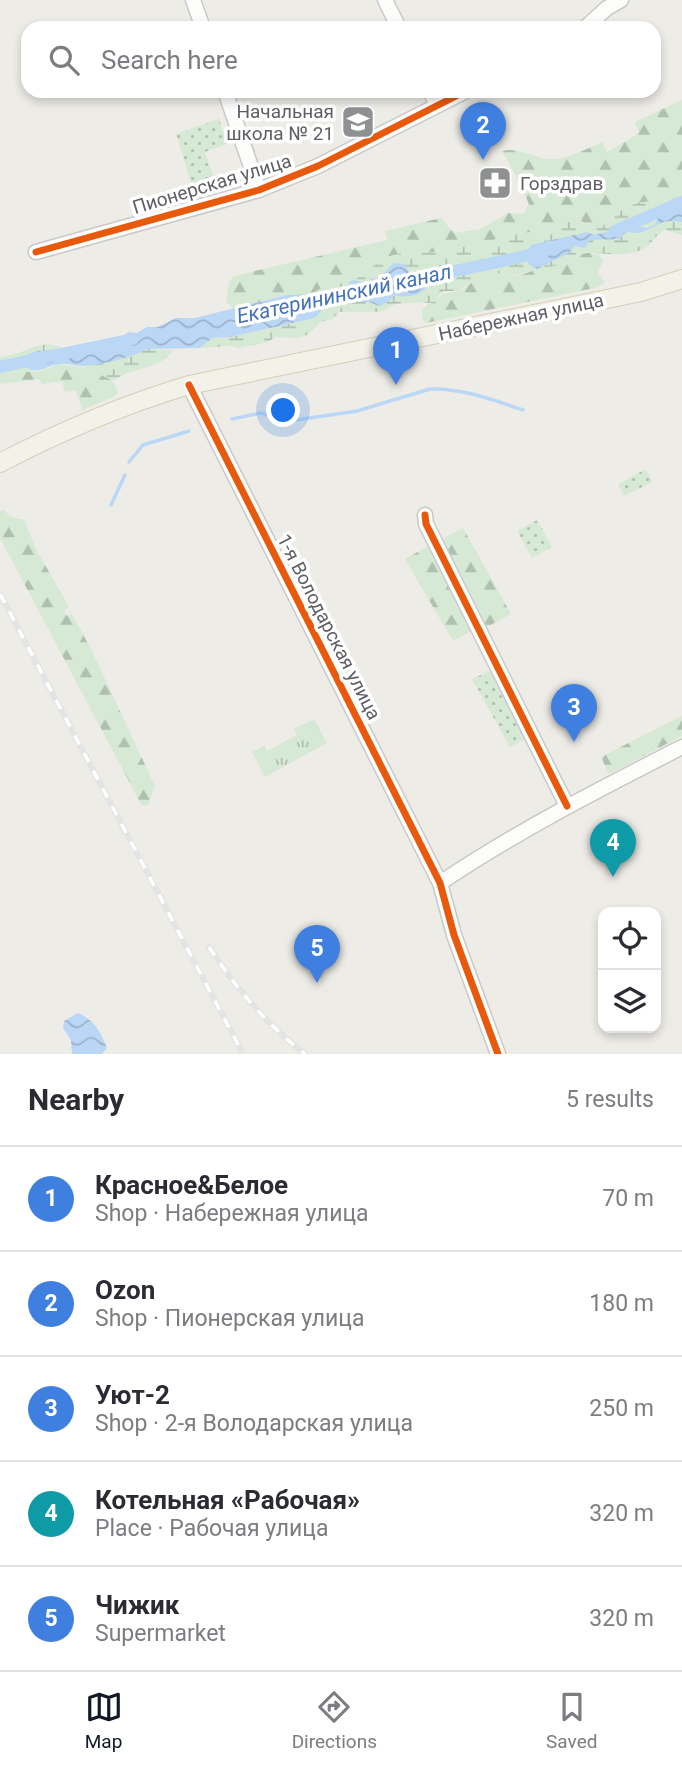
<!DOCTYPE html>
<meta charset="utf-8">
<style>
:root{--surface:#fff;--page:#f7f7f7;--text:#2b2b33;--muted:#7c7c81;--line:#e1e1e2;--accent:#111827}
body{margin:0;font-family:Roboto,sans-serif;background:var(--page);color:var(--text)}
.controls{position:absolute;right:21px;bottom:21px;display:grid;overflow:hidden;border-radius:14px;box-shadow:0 4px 10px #0003}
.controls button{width:63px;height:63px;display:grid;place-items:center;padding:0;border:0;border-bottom:2px solid var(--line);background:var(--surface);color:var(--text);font:35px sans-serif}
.you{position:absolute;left:284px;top:411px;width:24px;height:24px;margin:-18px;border:5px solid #fff;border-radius:50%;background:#1a73e8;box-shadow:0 0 0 10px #1a73e833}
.badge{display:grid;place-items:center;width:46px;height:46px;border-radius:50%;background:var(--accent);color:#fff;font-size:23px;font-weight:700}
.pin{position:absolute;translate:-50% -58px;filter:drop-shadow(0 2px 4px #0008)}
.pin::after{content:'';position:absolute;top:37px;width:24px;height:21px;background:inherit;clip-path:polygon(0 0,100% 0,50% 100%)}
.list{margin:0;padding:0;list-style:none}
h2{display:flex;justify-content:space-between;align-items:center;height:91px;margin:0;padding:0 28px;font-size:30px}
h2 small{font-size:23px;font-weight:400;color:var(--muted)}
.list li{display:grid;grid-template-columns:46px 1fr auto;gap:21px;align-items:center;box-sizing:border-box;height:105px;padding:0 28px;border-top:2px solid var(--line)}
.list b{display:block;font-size:26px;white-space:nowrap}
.list p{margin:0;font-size:23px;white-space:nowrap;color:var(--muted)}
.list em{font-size:23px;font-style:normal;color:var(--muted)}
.icon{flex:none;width:38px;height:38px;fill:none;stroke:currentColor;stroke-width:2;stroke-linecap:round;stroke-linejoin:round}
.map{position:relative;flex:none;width:682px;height:1054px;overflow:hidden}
.search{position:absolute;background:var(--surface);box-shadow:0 4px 10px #0003;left:21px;right:21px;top:21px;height:77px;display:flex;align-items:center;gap:18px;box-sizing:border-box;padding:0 24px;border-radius:21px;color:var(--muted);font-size:26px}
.sheet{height:616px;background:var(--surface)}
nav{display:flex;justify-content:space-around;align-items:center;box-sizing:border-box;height:98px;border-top:2px solid var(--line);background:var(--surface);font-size:19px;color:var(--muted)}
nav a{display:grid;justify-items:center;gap:4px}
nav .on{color:var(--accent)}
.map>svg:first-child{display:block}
.grass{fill:url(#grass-tufts)}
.forest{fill:url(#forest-firs)}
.wetland{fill:url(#wetland-marsh)}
.park{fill:url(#park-dots)}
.water{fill:url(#water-waves)}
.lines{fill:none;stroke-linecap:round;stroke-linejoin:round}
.stream{stroke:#bbd7f6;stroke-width:3.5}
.canal{stroke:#bbd7f6;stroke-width:12}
.minor-casing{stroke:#c9c9c9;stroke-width:17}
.major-casing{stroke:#d4cfb6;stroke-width:20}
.minor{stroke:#fcfcfb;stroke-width:14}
.major{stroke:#f3f2e8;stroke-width:18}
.rail-casing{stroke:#e3e4e3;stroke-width:6}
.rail{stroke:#fff;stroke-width:3.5;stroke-dasharray:10;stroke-linecap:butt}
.cycleway-casing{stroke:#fff;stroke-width:11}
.cycleway{stroke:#e8590c;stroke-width:7}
.labels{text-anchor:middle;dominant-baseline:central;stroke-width:7;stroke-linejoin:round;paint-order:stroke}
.poi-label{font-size:19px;fill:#5d5f65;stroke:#fff;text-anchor:end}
.street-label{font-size:19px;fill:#5d5f65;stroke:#fff}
.water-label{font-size:21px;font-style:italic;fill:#4572b9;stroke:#fff}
</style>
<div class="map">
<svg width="682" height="1054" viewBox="0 0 682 1054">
<defs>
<pattern id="grass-tufts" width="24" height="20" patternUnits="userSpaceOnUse" patternTransform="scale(1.75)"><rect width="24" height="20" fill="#d5e9d5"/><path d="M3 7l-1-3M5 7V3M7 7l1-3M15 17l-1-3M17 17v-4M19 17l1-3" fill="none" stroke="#b0c0b0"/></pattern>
<pattern id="forest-firs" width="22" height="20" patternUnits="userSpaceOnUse" patternTransform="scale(1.75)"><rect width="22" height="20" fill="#d5e9d5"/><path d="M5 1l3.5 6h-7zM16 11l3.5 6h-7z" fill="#b0c0b0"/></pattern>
<pattern id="wetland-marsh" width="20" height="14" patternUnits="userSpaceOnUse" patternTransform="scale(1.75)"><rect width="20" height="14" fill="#d5e9d5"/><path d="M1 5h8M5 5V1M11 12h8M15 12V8" fill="none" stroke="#b0c0b0"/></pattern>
<pattern id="park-dots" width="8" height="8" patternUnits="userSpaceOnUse" patternTransform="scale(1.75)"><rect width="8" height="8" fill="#d5e9d5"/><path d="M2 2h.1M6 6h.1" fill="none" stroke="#b0c0b0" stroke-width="1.8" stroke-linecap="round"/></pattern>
<pattern id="water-waves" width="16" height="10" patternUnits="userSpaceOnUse" patternTransform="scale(1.75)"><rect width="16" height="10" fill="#bbd7f6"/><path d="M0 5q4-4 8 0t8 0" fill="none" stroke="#9bb2cb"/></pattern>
</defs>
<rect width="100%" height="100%" fill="#edece7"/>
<!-- grass -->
<polygon class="grass" points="314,719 327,743 265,777 252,752 264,746 267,751 297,735 294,729"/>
<!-- forest -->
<g class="forest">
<path d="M682,100v93l-17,10 -11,-2 -42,15 -8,10 -13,2 -10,-7 -33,9 -46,6 -14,7 -61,10 -22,-1 -18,5 -32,23 -20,1 -24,13 -24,1 -53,13 -8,-6 3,-20 5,-6 153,-36 -2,-9 56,-13 13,15 27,-4 27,-16 15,1 6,-10 -13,-28 -14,-25c21,-5 33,10 53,8 15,-1 33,-11 47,-17l5,10 32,-19 -4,-11z"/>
<path d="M586,252l13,3 4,6 -5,12 7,9 -6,5 -173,36 -4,-4v-9l6,-6h8c5,-14 11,-10 23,-13 6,-1 9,-7 14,-9 9,-5 16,-4 28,-10l10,4 13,-2 13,-5 32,-8z"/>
<path d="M59,364c20,3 53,4 59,29l-5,4 -31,13 -6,-20 -11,2 -3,-11 -20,3 -3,-5 -39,5v-13l37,1z"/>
<polygon points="3,510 12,517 24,520 36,549 69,607 64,610 67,616 72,614 91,649 155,786 148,805 142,806 0,538 0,512"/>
<polygon points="463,528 511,614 487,627 442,539"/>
<polygon points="430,545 472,631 453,641 405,559"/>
<polygon points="682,716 682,736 609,774 601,757"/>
</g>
<!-- wetland -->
<g class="wetland">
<path d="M682,193v42l-17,-5c-13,7 -12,15 -24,20 -21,8 -34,2 -53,3 -7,0 -13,6 -20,9 -7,2 -52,14 -57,13 -4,0 -7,-2 -10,-3l-14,7h-8l-9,4 -12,8h-14l-6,5 -2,8 -14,-2 -27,2 -11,7 -9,1h-36l-6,7 -12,3 -14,13 -8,3 -24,-1 -7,5 -29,6 -10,-2 -29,2 11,-10 20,-1 84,-19 11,-18 -11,5 -5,-4 1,-7 24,-13 20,-1 32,-23 18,-5 22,1 61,-10 14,-7 46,-6 8,-9c14,-2 23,-1 35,7l12,-2c9,-10 20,-18 32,-22 19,-7 29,3 47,-11z"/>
<path d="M46,344l12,2 9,5h-25l-12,19 7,2 -37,-1v-14c17,-1 30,-11 46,-13z"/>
<path d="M147,349l27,1c-19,22 -38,15 -61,31l-30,-15c20,-5 46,-6 64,-17z"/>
</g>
<!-- park -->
<g class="park">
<polygon points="219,119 227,144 205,152 219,192 196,199 176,134"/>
<polygon points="646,469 652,482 624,496 618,484"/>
<polygon points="537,520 552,547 532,558 517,531"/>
<polygon points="490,671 525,739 510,747 472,679"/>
</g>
<!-- water -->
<g class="water">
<path d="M682,203v19c-8,-1 -15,-2 -23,2 -10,4 -19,13 -31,7l-9,8 -29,1 -5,8 -10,-2 -6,7 -32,16 -9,-5 -1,-12 4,-7 56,-13 7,3 38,-10 15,3 8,-4 6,-11z"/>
<path d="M393,263l12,1 3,7 12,11 11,-4c-4,17 -21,21 -38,17l-3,6 -11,5 -10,-4h-17l-4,-4v-13l2,-4 5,-1 9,3 9,-5 6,1z"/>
<path d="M311,294l-1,7 4,4 12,-6v7l-11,12 -84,19 -19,1 -12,10 -53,1c-14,9 -48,16 -65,17 -7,0 -15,-3 -22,-2 -15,1 -22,13 -36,1l1,-6 5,-6 27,-4 16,4 16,-2 7,-4 19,-2 13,-13 9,1 10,-6h11l18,-9h19l92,-23z"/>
<path d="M78,1013c16,7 23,19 29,35l-5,6h-30l-1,-14 -8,-12 1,-7z"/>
</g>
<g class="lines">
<!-- stream -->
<g class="stream">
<path d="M232,419l29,-6 28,8 68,-10 73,-22c31,-1 64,11 93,21"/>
<polyline points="129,462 143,445 189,431"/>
<polyline points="111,505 125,475"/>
</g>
<!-- canal -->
<g class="canal">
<polyline points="615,231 682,202"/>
<polyline points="404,282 544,252"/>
<polyline points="295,305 362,291"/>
<polyline points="0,367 133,339"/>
</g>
<defs>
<g id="minor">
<polyline points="193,0 203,28"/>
<polyline points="385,0 399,28"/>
<polyline points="585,28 607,8 621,0"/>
<polyline points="225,91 259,190"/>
<polyline points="430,91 437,105"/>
<polyline points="36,252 259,190 318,166 466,91"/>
<polyline points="189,385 440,883 454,935 498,1054"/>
<polyline points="425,515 426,524 567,806"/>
<path d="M440,883c77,-52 160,-94 242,-136"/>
</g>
<path id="major" d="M0,463c61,-32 123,-58 189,-78l452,-93 41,-13"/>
</defs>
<!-- minor casing -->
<use href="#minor" class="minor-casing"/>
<!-- major casing -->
<use href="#major" class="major-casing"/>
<!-- minor -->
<use href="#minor" class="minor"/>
<!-- major -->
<use href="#major" class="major"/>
<defs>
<g id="rail">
<polyline points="0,594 243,1054"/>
<path d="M209,947c27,41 57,77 96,107"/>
</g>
</defs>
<!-- rail casing -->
<use href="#rail" class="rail-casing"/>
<!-- rail -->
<use href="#rail" class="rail"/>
<defs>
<g id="cycleway">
<polyline points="36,252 259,190 318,166 466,91"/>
<polyline points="189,385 440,883 454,935 498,1054"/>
<polyline points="425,515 426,524 567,806"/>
</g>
</defs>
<!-- cycleway casing -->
<use href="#cycleway" class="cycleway-casing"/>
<!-- cycleway -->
<use href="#cycleway" class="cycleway"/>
</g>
<!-- icons -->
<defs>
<symbol id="school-square" viewBox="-11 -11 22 22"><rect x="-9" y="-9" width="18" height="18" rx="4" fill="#8f9092" stroke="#fff"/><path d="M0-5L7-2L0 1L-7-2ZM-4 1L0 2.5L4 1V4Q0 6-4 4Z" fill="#fff"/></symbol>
<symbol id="pharmacy-square" viewBox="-11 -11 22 22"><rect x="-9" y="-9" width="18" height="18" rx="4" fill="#8f9092" stroke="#fff"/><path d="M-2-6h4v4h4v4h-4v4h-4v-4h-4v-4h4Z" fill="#fff"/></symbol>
</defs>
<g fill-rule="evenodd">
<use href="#school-square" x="339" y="103" width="38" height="38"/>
<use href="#pharmacy-square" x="476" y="164" width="38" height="38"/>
</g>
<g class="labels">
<!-- poi labels -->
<g class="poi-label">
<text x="334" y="111">Начальная<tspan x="334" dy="22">школа № 21</tspan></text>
<text x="520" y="183" text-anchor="start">Горздрав</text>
</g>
<!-- street labels -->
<g class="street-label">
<text transform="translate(212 184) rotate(-17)">Пионерская улица</text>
<text transform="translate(521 317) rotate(-12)">Набережная улица</text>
<text transform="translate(329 627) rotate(63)">1-я Володарская улица</text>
</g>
<!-- water labels -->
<g class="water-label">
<text transform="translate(344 294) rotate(-12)">Екатерининский канал</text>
</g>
</g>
</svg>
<div class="controls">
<button><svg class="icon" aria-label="locate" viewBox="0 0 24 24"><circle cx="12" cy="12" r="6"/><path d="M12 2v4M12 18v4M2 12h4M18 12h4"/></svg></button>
<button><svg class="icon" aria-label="layers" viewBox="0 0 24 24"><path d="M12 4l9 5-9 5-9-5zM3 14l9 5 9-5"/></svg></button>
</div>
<div class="you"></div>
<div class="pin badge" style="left:396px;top:385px;background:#3f7fe0">1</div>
<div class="pin badge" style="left:483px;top:160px;background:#3f7fe0">2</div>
<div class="pin badge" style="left:574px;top:742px;background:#3f7fe0">3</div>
<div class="pin badge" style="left:613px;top:877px;background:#0f9aa8">4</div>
<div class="pin badge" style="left:317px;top:983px;background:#3f7fe0">5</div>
<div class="search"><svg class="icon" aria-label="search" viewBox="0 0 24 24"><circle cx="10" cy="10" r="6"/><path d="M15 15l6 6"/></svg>Search here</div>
</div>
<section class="sheet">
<h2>Nearby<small>5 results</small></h2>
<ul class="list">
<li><span class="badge" style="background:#3f7fe0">1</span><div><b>Красное&amp;Белое</b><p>Shop · Набережная улица</p></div><em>70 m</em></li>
<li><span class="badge" style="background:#3f7fe0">2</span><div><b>Ozon</b><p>Shop · Пионерская улица</p></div><em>180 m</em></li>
<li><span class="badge" style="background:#3f7fe0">3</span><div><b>Уют-2</b><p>Shop · 2-я Володарская улица</p></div><em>250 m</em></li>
<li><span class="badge" style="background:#0f9aa8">4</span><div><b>Котельная «Рабочая»</b><p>Place · Рабочая улица</p></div><em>320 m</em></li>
<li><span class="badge" style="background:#3f7fe0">5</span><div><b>Чижик</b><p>Supermarket</p></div><em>320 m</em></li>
</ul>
</section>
<nav>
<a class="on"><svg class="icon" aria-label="map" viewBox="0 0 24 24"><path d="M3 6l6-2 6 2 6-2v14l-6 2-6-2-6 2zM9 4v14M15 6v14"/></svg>Map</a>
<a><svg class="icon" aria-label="directions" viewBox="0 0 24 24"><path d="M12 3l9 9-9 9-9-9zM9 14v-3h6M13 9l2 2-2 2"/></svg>Directions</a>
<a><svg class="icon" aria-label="saved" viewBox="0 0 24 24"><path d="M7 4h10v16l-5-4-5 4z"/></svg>Saved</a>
</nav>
